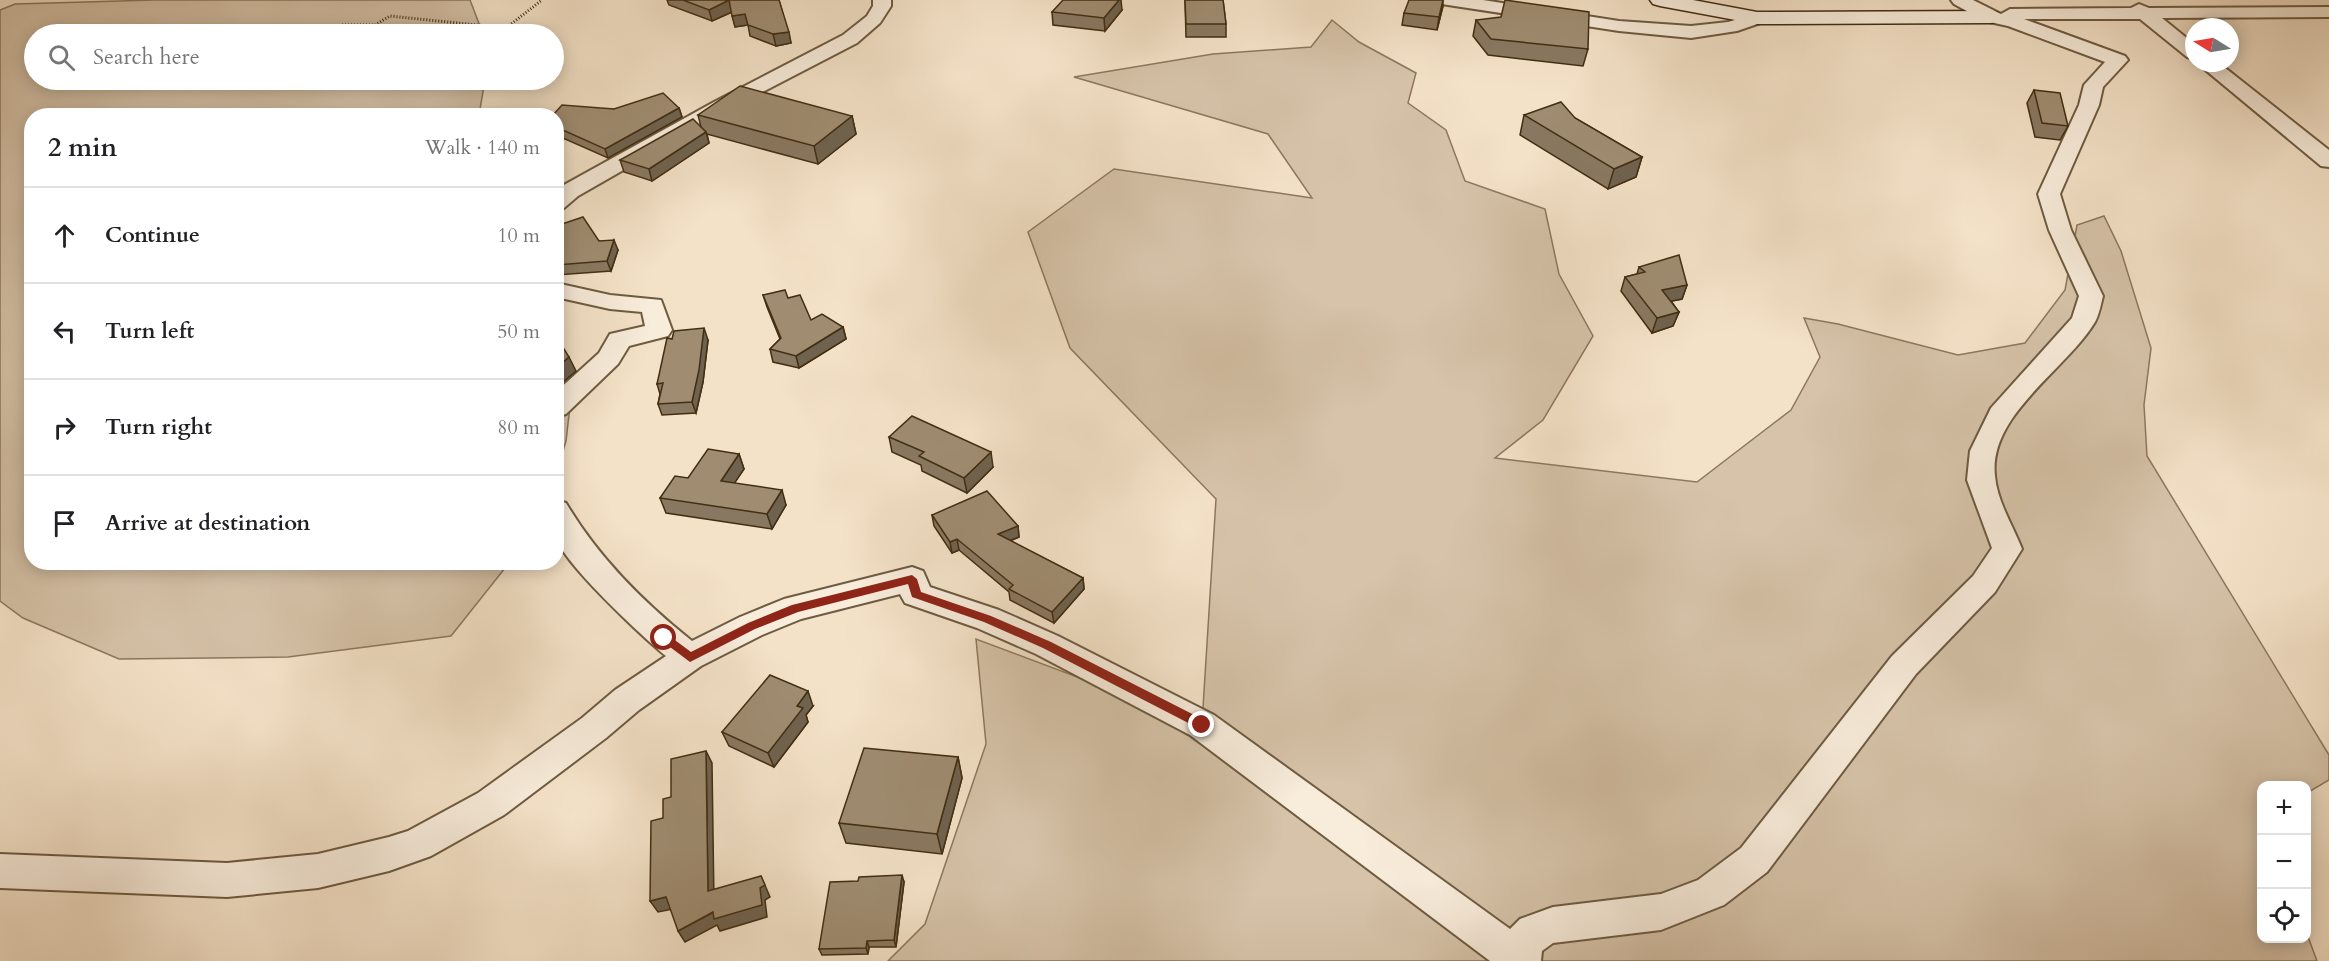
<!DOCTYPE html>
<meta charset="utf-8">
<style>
:root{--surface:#fff;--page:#f6f6f6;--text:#202124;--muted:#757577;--line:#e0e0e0}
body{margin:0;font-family:Cardo,serif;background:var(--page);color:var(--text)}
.controls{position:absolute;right:18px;bottom:18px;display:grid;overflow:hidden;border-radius:12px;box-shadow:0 3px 15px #0003}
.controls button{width:54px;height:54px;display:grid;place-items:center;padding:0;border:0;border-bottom:2px solid var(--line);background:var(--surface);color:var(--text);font:30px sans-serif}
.compass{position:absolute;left:2185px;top:18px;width:54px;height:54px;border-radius:50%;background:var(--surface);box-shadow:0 3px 15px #0003;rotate:281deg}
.stop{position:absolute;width:18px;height:18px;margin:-14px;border:4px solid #8f2418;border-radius:50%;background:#fff}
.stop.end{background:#8f2418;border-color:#fff;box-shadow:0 2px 6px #0008}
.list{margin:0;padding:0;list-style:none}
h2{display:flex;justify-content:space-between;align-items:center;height:78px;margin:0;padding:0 24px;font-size:26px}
h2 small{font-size:20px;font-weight:400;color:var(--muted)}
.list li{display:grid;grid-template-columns:39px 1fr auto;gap:18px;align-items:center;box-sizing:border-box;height:96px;padding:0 24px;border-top:2px solid var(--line)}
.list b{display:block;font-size:22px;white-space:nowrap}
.list em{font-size:20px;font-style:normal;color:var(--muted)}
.icon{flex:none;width:33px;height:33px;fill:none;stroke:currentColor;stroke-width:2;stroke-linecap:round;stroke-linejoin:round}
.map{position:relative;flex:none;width:2329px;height:961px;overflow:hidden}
.search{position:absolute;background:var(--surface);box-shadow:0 3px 15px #0003;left:24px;top:24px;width:540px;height:66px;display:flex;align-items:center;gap:15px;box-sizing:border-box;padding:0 21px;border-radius:33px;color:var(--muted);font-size:22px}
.panel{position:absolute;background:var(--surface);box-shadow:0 3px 15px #0003;left:24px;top:108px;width:540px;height:462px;border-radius:24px}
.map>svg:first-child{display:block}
.green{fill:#d6c3a9;stroke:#8c785e;stroke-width:1.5}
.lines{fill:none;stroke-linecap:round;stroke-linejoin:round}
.street-casing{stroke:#6e5b40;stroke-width:4}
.secondary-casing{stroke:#422e12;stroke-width:3}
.path{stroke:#422e12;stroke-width:3;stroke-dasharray:1 2;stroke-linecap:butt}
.street{fill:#f8ecdb;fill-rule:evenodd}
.secondary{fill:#f8ecdb;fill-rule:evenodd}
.wall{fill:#897861;stroke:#422e12;stroke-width:1.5}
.shaded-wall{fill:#6f624f;stroke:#422e12;stroke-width:1.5}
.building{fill:#9f8c71;stroke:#422e12;stroke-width:1.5}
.route{fill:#8f2418}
</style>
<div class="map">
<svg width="2329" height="961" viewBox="0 0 2329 961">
<rect width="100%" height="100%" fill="#f4e2c8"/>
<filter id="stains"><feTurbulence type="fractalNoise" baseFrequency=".00333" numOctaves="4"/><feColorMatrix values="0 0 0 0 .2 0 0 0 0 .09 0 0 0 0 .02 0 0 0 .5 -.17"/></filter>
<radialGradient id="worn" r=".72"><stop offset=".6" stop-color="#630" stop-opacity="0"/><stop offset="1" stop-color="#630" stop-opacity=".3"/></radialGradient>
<!-- green -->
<g class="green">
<polygon points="154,0 470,0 483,34 34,34 34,80 485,80 479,115 32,116 32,562 509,563 451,636 288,657 119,659 23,618 0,601 0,10 15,4"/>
<polygon points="1332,20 1359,42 1416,73 1408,103 1446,130 1465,181 1545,209 1559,274 1593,336 1543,420 1495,458 1697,482 1791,410 1820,357 1804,318 1838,324 1958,355 2025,343 2065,290 2077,225 2104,216 2121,251 2151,348 2144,405 2147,456 2329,755 2329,780 2307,793 2306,786 2262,786 2262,938 2306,938 2307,934 2317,961 888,961 925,924 986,744 976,639 1202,724 1216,499 1070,348 1028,232 1114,169 1312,198 1268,134 1074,77 1213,54 1311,47"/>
<polygon points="557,362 573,380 566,441 557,470"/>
</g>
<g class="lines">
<defs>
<g id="street">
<polygon points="873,0 891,0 891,6 880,23 857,43 728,110 578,196 564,208 556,210 556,191 562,186 714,102 843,35 867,16 873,6"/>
<polygon points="1439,0 1483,0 1619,21 1691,26 1728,22 1757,13 1763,14 1766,18 1763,22 1737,31 1691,38 1619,31 1448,5 1442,4"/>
<path d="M1951,0h22l28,14 9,-5 121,-1 8,-4 10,4 180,-1v10l-167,1 32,26v15l-7,-2 -47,-38h-116l101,37 3,4 -25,27 -4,18 -39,89 11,36 32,66c-2,8 -4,19 -8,26 -28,47 -107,93 -100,154 2,25 18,50 27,73l-27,43 -79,82 -149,198 -43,33 -63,25 -108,13 -11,8 -1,10h-51l-300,-226 -154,-81 -59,-26 -72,-25 -5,-9 -99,25 -39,16 -61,31 -62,44 -33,28 -102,77 -73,41 -42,15 -71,17 -91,9 -227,-9v-34l227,9 91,-9 71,-17 19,-6 70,-38 104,-75 33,-28 51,-34c-22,-18 -104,-94 -110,-119 -2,-11 0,-26 0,-37l10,3c32,54 77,99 126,138l48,-24 44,-18 128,-32 11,4 7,16 69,23 59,26 156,79 296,214 10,-10 33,-12 108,-13 37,-14 43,-32 151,-192 81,-80 19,-28 -25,-68 3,-29 21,-43 81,-90 7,-22 -30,-66 -11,-36 41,-89 5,-20 21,-23 -97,-36 -23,-5 -31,-17z"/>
<polygon points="2197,63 2219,63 2329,150 2329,167 2321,166"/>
<polygon points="556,283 610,295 661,300 672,330 668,336 629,346 618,364 566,414 556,417 556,392 599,353 610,334 645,326 642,312 610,309 556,297"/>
</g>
<polygon id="secondary" points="1650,0 1693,0 1757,12 1991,11 1998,13 2001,17 1998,21 1991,23 1757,24 1660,6 1653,4"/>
</defs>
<!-- street casing -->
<use href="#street" class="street-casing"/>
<!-- secondary casing -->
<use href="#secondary" class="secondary-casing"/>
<!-- path -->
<polyline class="path" points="342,25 375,25 390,16 506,28 542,0"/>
<!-- street -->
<use href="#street" class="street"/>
<!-- secondary -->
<use href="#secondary" class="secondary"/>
</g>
<!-- wall -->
<g class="wall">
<polygon points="667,0 779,0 791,43 776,46 750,36 748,25 735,27 732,12 712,21 669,5"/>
<polygon points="1185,0 1223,0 1226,24 1226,37 1186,37"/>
<polygon points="1443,6 1437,30 1402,25 1404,13"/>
<polygon points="1122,10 1105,31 1053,25 1052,12"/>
<polygon points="1476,20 1588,49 1583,66 1488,55 1473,36"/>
<polygon points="2034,90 2068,126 2060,140 2035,137 2027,103"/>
<polygon points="679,108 682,117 608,158 556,135 556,116 614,109"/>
<polygon points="698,115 852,116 856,134 818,164 707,134 709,143 652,181 624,172 620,160 701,127"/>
<polygon points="1524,115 1575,118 1642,157 1636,177 1608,189 1520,135"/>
<polygon points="556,226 599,241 618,250 611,271 556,275"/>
<polygon points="1639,267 1687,285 1682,299 1671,301 1679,312 1673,326 1652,333 1621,291 1625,277 1637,274"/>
<polygon points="763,295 788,298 811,320 843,327 846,339 799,368 773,362 770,349 780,339 767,307"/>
<polygon points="672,339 708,340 703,382 696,413 662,415 658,404 660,394 657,384"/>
<polygon points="889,437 993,467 967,493 922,471 921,465 892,452"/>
<polygon points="739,454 744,469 734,483 786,505 772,529 666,513 660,498 688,478"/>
<polygon points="932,515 1018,526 1019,537 1010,541 1083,578 1084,589 1054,623 1010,600 1009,592 959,550 952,553 934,526"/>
<polygon points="813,706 806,715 808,722 774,767 729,746 722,732"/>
<polygon points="958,757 962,778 942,854 846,843 839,823"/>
<polygon points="904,882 896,947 869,947 868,954 822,955 819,949"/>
</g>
<!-- shaded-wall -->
<g class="shaded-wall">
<polygon points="729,0 732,12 712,21 709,10"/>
<polygon points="1119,0 1121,0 1122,10 1105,31 1104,18"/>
<polygon points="1443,0 1443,6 1437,30 1439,17"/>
<polygon points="745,14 748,25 735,27 732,16"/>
<polygon points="789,32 791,43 776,46 773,34"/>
<polygon points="679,108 682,117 608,158 605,149"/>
<polygon points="852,116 856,134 818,164 814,146"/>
<polygon points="706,132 709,143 652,181 649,169"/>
<polygon points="1642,157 1636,177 1608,189 1614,169"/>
<polygon points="614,240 618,250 611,271 607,261"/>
<polygon points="1687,285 1682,299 1657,304 1662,290"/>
<polygon points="1679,312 1673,326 1652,333 1657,318"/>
<polygon points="843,327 846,339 799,368 796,356"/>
<polygon points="704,328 708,340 703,382 696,413 692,402"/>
<polygon points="569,357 576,371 556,388 556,368"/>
<polygon points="991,452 993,467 967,493 964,478"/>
<polygon points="739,454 744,469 726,496 721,481"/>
<polygon points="782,490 786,505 772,529 767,514"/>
<polygon points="1018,526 1019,537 999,545 998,534"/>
<polygon points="957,539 959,550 952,553 950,542"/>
<polygon points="1083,578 1084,589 1054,623 1052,612"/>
<polygon points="808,691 813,706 806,715 808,722 774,767 768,753 797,706"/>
<polygon points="706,751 712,763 714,903 708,891"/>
<polygon points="958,757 962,778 942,854 937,834"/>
<polygon points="902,875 904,882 896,947 894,940"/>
<polygon points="761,876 770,897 765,900 767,917 720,931 717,925 685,942 678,931 760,888"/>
<polygon points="666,897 673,909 658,912 650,901"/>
<polygon points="867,941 869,947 868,954 866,948"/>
</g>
<!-- building -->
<g class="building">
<polygon points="683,0 779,0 789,32 773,34 748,25 745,14 732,16 729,0 709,10"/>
<polygon points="1063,0 1119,0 1104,18 1052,12"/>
<polygon points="1185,0 1223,0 1226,24 1186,24"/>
<polygon points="1409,0 1443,0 1439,17 1404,13"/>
<polygon points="1505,0 1589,12 1588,49 1491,39 1476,20 1501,17"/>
<polygon points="740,86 852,116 814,146 698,115"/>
<polygon points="2034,90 2060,93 2068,126 2042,123"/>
<polygon points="663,93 679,108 605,149 556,127 556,116 552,116 562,105 614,109"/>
<polygon points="1561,102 1575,118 1642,157 1614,169 1524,115"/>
<polygon points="693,119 706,132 649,169 620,160"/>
<polygon points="583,217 599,241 614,240 607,261 556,265 556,226"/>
<polygon points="1679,255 1687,285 1662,290 1679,312 1657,318 1625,277 1645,272 1639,267"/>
<polygon points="785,290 788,298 800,295 811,320 822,314 843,327 796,356 770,349 781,338 763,295"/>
<polygon points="704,328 699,370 692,402 658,404 663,383 657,384 667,338 672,339 674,331"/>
<polygon points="556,336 569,357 556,368"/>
<polygon points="912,416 991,452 964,478 919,456 924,452 889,437"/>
<polygon points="708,449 739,454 721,481 782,490 767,514 660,498 675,476 688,478"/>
<polygon points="987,491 1018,526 998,534 1083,578 1052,612 1009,589 1013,585 957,539 950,542 932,515"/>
<polygon points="770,675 808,691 797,706 803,708 768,753 722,732"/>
<polygon points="864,748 958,757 937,834 839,823"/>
<polygon points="706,751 708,891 761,876 765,885 760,888 762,905 714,919 713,912 678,931 666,897 650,901 651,821 663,818 663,799 671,797 671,759"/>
<polygon points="902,875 894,940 867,941 866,948 819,949 830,882 858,881 859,877"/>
</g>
<!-- route -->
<polygon class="route" points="912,575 917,579 921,592 991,616 1051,642 1206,721 1206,728 1198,728 1043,648 984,622 912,597 908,584 798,612 755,629 690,662 658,638 660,635 668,635 691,652 748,623 792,605"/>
<rect width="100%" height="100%" filter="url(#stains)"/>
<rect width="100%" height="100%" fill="url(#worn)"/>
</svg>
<div class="controls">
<button>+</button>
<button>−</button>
<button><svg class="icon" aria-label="locate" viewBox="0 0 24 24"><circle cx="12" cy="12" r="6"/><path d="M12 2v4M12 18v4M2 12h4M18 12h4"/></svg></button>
</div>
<svg class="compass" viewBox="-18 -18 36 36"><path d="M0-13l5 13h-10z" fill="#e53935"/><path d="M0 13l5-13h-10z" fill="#757577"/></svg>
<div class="stop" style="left:664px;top:638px"></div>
<div class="stop end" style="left:1202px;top:725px"></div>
<div class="search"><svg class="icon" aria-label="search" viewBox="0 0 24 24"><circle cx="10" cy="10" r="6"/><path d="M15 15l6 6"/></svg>Search here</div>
<section class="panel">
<h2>2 min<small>Walk · 140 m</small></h2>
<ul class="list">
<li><svg class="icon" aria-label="ahead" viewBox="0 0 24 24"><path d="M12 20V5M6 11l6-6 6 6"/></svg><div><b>Continue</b></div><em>10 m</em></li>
<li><svg class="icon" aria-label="left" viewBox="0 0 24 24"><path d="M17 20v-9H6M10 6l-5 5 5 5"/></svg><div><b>Turn left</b></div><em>50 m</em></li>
<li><svg class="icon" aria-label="right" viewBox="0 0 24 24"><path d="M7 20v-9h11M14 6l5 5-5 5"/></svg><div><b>Turn right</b></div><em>80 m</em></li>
<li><svg class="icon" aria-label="arrive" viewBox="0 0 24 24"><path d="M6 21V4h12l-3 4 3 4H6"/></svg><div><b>Arrive at destination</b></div></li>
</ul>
</section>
</div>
